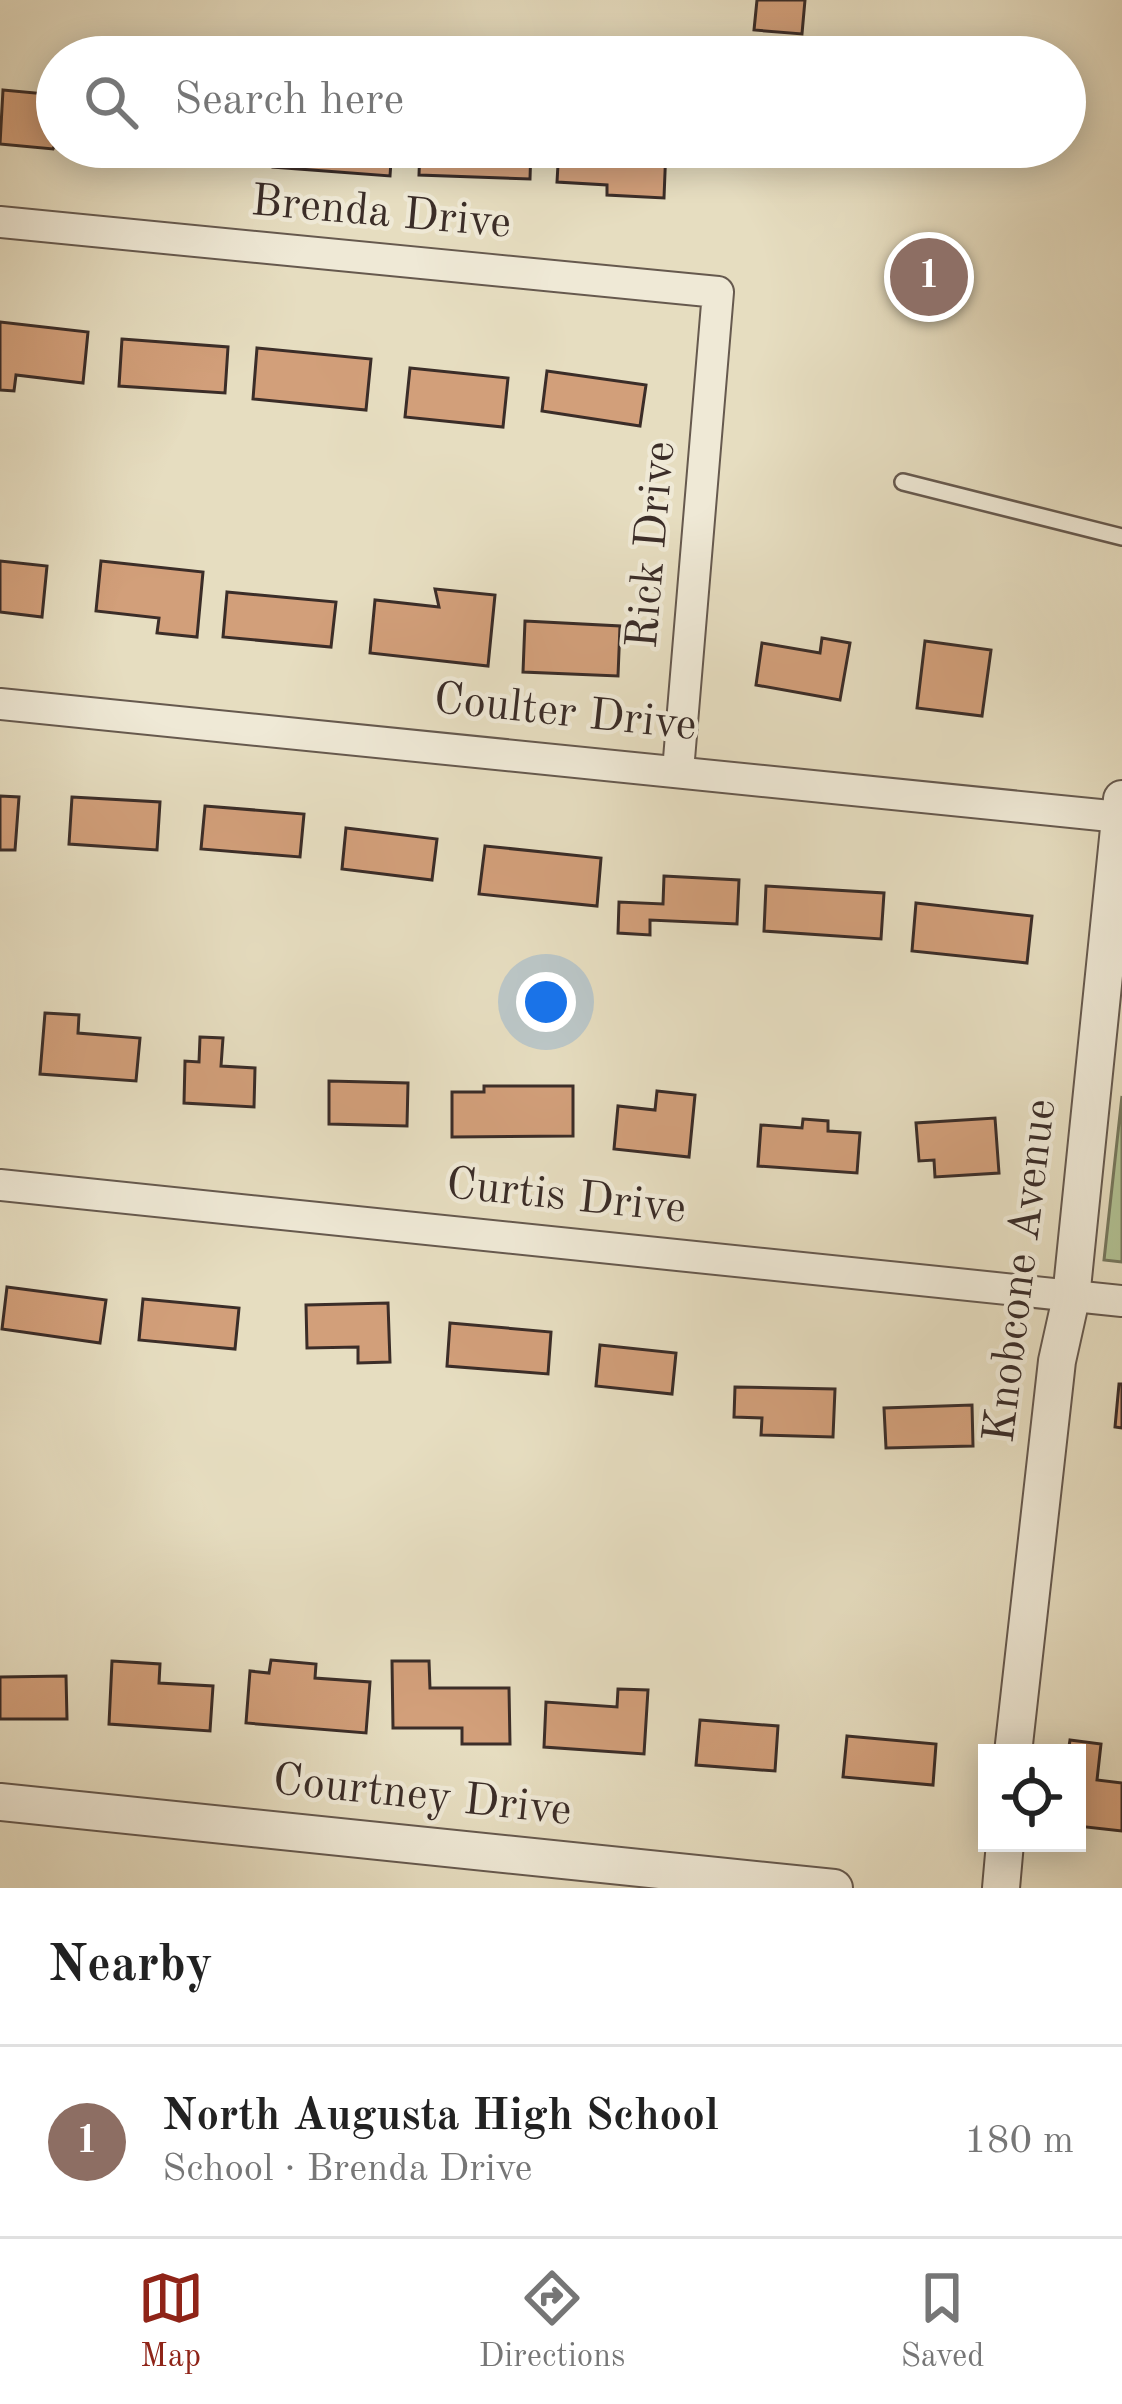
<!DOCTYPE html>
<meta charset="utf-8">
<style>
:root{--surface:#fff;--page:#f2f2f2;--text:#222;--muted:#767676;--line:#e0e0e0;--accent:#8f2418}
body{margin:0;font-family:"Old Standard TT",serif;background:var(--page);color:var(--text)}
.controls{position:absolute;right:36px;bottom:36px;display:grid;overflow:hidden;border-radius:0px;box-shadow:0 6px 30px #0003}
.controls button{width:108px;height:108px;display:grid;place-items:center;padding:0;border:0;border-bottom:3px solid var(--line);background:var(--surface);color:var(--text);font:60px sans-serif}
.you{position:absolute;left:546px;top:1002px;width:42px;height:42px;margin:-30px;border:9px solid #fff;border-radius:50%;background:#1a73e8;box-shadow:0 0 0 18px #1a73e833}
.badge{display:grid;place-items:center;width:78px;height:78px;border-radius:50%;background:var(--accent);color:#fff;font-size:39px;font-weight:700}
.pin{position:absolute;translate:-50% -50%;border:6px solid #fff;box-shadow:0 3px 12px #0006}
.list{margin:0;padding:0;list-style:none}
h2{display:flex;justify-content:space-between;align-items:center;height:156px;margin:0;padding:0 48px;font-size:51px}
h2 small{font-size:39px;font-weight:400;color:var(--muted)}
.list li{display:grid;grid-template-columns:78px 1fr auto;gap:36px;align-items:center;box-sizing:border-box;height:192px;padding:0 48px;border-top:3px solid var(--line)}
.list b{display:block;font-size:45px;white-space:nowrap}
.list p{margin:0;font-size:39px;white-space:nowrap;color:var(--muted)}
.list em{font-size:39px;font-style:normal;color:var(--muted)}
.icon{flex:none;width:66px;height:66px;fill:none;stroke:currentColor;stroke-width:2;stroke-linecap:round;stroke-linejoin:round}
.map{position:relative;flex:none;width:1122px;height:1888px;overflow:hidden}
.search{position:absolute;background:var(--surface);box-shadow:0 6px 30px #0003;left:36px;right:36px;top:36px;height:132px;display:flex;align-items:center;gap:30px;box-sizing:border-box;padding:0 42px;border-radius:66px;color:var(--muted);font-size:45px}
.sheet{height:348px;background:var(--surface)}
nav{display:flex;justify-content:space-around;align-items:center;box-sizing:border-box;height:168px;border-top:3px solid var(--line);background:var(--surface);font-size:33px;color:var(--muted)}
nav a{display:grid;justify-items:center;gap:6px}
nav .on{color:var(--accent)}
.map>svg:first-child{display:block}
.green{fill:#b2c294;stroke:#76785e;stroke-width:3}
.building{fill:#d29f7a;stroke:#3b2d28;stroke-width:3}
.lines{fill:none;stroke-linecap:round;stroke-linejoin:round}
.service-casing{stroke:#66594e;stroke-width:20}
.minor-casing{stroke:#66594e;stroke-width:34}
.tertiary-casing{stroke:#66594e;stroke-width:40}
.service{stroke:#efe9d6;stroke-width:15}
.minor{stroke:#efe9d6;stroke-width:30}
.tertiary{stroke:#efe9d6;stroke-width:36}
.labels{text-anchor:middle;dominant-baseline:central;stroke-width:9;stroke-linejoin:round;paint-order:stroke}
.street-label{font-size:45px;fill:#3b2d28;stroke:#efe9d6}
</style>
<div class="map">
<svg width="1122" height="1888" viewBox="0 0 1122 1888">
<rect width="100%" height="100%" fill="#e6ddc0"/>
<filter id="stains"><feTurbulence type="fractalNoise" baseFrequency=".00167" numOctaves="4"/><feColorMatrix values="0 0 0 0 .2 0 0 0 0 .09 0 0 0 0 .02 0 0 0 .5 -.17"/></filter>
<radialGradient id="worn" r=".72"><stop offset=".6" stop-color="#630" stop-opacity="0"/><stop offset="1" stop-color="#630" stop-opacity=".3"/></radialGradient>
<!-- green -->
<polygon class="green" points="1122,1096 1122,1262 1104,1260"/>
<!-- building -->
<g class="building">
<polygon points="757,0 805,0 802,34 754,30"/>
<polygon points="3,90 57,95 57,140 53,149 0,144"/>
<polygon points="134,147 248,147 247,159 133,150"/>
<polygon points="274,147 392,147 390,176 273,167"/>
<polygon points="420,147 531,147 530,179 419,175"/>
<polygon points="559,147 643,150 643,147 666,147 664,198 607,195 607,185 557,182"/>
<polygon points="0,322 88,332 83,383 16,375 14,391 0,390"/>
<polygon points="122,339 228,347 225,393 119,386"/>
<polygon points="257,348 371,359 366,410 253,399"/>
<polygon points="410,368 508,378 503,427 405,417"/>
<polygon points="547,371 646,385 640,426 542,411"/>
<polygon points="0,561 47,566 42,617 0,612"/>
<polygon points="101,561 203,572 197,637 157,633 159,618 96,611"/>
<polygon points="435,589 495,595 488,666 370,653 375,600 439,607"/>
<polygon points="227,592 336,602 331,647 223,637"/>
<polygon points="525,621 620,626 618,676 523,672"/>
<polygon points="822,638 850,643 840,700 756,685 762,643 820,653"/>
<polygon points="925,641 991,650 982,716 917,708"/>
<polygon points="0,796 19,797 15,850 0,850"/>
<polygon points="72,797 160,802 157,850 69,844"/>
<polygon points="205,806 304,814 300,857 201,849"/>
<polygon points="346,828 437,839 432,880 342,869"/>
<polygon points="485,846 601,858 597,906 479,894"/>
<polygon points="664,876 739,880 737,924 650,920 650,935 618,933 619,902 663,904"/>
<polygon points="766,886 884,893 881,939 764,931"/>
<polygon points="916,903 1032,916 1027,963 912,951"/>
<polygon points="45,1013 79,1015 78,1033 140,1038 136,1081 40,1074"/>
<polygon points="200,1037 223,1038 221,1066 255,1068 254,1107 184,1103 185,1061 199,1062"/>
<polygon points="329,1081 408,1083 407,1126 329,1124"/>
<polygon points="484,1086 573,1086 573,1136 452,1137 452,1092 484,1092"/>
<polygon points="657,1091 695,1095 689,1157 614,1149 618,1106 655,1110"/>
<polygon points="995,1118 999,1173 935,1177 934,1160 919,1161 916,1123"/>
<polygon points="803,1119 828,1121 828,1131 860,1133 857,1173 758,1166 761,1125 802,1128"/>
<polygon points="7,1287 106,1300 100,1343 2,1329"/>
<polygon points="143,1299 239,1308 235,1349 139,1340"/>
<polygon points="388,1303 390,1362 358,1363 358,1347 307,1348 306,1305"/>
<polygon points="450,1323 551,1332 548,1374 447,1366"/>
<polygon points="600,1345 676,1353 672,1394 596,1386"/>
<polygon points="1119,1384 1122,1384 1122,1428 1115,1427"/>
<polygon points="735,1387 835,1389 833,1437 761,1435 762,1418 734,1417"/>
<polygon points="972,1405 973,1446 886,1448 884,1408"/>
<polygon points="271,1660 316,1664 315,1678 370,1682 366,1733 246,1723 250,1671 269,1673"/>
<polygon points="112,1661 160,1664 159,1683 213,1686 210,1731 109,1724"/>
<polygon points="392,1661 429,1661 430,1688 509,1688 510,1744 462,1744 462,1728 393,1728"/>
<polygon points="66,1676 67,1719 0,1719 0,1677"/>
<polygon points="618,1689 648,1690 644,1754 544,1747 546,1702 617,1707"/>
<polygon points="700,1720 778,1726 775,1771 696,1765"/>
<polygon points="847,1736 936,1744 933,1785 843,1777"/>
<polygon points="1070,1740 1101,1744 1097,1780 1122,1783 1122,1831 1077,1826 1077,1753 1068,1753"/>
</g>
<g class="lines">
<defs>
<polyline id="service" points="903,482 1122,537"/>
<g id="minor">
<polyline points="0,222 718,292 678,771"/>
<polyline points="0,704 1120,817"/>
<polyline points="0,1185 1122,1301"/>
</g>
<g id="tertiary">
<polyline points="1013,1753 1057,1361 1071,1298 1122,799"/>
<polyline points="0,1802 834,1888"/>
<polyline points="1001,1888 1005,1843"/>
</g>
</defs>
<!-- service casing -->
<use href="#service" class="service-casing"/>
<!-- minor casing -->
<use href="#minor" class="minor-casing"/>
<!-- tertiary casing -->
<use href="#tertiary" class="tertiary-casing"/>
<!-- service -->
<use href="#service" class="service"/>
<!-- minor -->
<use href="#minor" class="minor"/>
<!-- tertiary -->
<use href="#tertiary" class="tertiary"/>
</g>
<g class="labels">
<!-- street labels -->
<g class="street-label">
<text transform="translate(381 214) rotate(5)">Brenda Drive</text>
<text transform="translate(653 545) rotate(-85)">Rick Drive</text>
<text transform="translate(565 714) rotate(6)">Coulter Drive</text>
<text transform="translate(566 1198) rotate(6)">Curtis Drive</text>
<text transform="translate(1022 1271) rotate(-83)">Knobcone Avenue</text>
<text transform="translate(422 1797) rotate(6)">Courtney Drive</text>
</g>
</g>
<rect width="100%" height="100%" filter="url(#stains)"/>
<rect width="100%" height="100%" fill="url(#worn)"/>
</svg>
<div class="controls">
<button><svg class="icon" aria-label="locate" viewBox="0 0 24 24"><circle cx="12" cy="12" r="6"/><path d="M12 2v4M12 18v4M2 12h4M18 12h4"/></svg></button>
</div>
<div class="you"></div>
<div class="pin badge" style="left:929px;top:277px;background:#8d6e63">1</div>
<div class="search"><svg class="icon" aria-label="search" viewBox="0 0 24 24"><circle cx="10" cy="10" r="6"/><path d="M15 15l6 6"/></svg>Search here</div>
</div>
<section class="sheet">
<h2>Nearby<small></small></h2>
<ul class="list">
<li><span class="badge" style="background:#8d6e63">1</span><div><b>North Augusta High School</b><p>School · Brenda Drive</p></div><em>180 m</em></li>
</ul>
</section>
<nav>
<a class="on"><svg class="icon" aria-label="map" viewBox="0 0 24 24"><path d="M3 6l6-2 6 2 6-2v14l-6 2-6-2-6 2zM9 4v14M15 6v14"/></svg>Map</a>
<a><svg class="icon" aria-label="directions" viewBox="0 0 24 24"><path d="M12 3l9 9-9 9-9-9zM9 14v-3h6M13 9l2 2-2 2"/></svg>Directions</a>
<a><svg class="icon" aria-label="saved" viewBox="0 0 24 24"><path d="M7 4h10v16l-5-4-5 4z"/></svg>Saved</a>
</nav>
